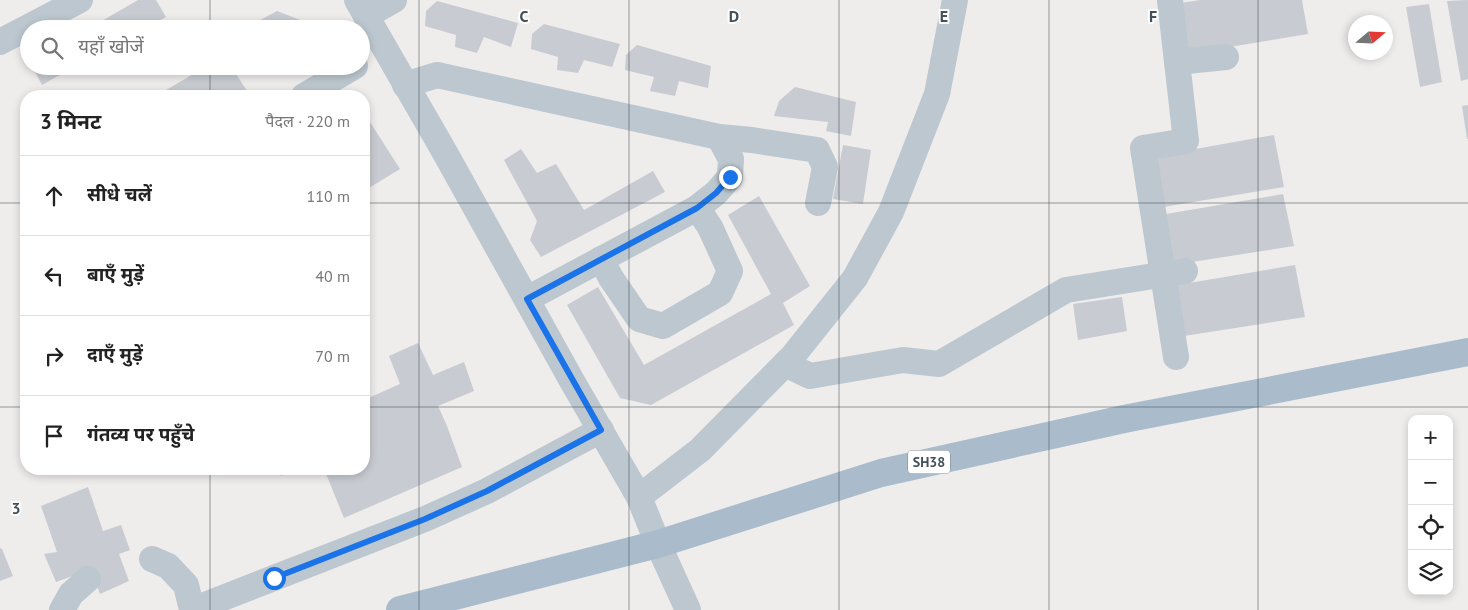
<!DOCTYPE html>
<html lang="hi">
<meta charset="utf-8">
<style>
:root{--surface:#fff;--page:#f6f6f6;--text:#222;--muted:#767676;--line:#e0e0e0}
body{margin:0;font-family:"PT Sans","Noto Sans Devanagari",sans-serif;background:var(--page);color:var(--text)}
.controls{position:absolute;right:15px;bottom:15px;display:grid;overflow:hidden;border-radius:10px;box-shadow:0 2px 8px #0003}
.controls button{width:45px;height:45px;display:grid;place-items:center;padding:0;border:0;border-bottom:1px solid var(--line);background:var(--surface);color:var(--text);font:25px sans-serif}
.compass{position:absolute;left:1348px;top:15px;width:45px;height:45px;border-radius:50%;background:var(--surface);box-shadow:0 2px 8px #0003;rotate:71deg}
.stop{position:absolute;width:15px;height:15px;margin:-11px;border:4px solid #1a73e8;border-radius:50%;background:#fff}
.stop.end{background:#1a73e8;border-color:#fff;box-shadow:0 1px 5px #0008}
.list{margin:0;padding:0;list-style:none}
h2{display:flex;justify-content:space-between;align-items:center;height:65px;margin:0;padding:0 20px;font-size:21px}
h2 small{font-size:16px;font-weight:400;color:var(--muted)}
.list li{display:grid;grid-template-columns:32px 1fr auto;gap:15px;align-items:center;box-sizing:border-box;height:80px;padding:0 20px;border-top:1px solid var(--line)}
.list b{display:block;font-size:19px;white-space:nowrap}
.list em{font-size:16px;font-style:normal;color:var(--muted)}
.icon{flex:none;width:28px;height:28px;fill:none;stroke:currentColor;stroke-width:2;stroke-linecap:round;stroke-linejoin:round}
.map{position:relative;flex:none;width:1468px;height:610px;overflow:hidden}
.search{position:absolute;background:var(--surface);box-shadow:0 2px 8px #0003;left:20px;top:20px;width:350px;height:55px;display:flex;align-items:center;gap:12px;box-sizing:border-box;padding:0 18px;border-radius:28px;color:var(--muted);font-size:19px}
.panel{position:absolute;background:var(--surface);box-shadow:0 2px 8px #0003;left:20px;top:90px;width:350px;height:385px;border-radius:20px}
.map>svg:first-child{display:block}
.building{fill:#c8cbd1}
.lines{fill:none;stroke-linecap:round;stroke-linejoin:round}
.minor{stroke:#bcc7cf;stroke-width:26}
.primary{stroke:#aabccc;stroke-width:28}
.route{stroke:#1a73e8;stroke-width:6}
.grid{fill:none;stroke:#44505a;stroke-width:1;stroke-opacity:0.55}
.labels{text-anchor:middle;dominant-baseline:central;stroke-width:4;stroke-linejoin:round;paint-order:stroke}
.shield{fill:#fff;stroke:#7c848c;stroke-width:1}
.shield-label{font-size:14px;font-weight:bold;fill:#44505a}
.grid-label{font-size:16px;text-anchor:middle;font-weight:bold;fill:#44505a;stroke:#fff;stroke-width:4;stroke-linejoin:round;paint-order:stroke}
</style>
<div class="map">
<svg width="1468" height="610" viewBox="0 0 1468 610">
<rect width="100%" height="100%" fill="#efecec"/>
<!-- building -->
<g class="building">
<polygon points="138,0 156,0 166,17 145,29 88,29"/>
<polygon points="1200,0 1302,0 1308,34 1187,54 1181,3"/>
<polygon points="1468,0 1468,79 1461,81 1447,1"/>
<polygon points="437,1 518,23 511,47 484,37 477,53 455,47 456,35 425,26 426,11"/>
<polygon points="1429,4 1442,82 1420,87 1406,7"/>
<polygon points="277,11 318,27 319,29 244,29"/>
<polygon points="544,24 620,44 612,67 584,60 578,73 557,70 558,57 531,49 532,34"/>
<polygon points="637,45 711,66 708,88 679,81 675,96 650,91 654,77 625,70 626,55"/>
<polygon points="32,66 76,66 42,85"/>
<polygon points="207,66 231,66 247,91 238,96 156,96"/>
<polygon points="795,87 856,102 851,136 826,131 828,122 774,116 779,101"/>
<polygon points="1468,105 1468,139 1467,139 1462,106"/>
<polygon points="364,118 368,119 400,169 364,191"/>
<polygon points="1274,135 1284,187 1163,207 1156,156"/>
<polygon points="843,145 871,150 863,204 833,199"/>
<polygon points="521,149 537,173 556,164 584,210 653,171 665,192 541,257 530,240 537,221 504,160"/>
<polygon points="1283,194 1294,246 1173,265 1166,214"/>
<polygon points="759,196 810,286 783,303 794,325 651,405 620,398 567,305 598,287 644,365 771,294 728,215"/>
<polygon points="1295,265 1305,317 1184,336 1177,285"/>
<polygon points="1122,297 1127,331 1078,340 1073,304"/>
<polygon points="418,343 433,375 464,362 474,391 438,406 447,426 462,467 344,518 324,469 364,469 364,400 400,384 389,356"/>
<polygon points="278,469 297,469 281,476"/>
<polygon points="88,487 103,531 121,525 130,550 119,554 129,581 100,594 91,569 56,582 44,554 57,552 41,506"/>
<polygon points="0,548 2,549 13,576 0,581"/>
</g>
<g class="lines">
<!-- minor -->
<g class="minor">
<polyline points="357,0 444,151 572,381 639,497"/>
<polyline points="1170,0 1186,141 1143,148 1176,357"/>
<polyline points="366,16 394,0"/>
<polyline points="0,42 80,0"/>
<polyline points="1177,62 1226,57"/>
<polyline points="405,85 437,75 719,137 731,159 730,177 716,193 697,208 527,299"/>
<polyline points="304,96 355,66"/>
<polyline points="719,137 752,140 817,150 825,167 818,203"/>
<polyline points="601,259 611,278 639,319 663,326 720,293 730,271 710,227 697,208"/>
<polyline points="785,364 810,376 903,360 939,364 1066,290 1185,271"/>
<polyline points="152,559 168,566 186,585 192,610 425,519 487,491 601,430"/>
<polyline points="62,610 71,594 88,579"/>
<polyline points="688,610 658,544 639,497 700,450 792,357 855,278 891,212 937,94 955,0"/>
</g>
<!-- primary -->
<polyline class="primary" points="400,610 658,544 881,473 1124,419 1468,352"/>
</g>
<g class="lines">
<!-- route -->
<polyline class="route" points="274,578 425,519 487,491 601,430 527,299 697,208 716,193 730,177"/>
</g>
<!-- grid -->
<path class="grid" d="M210,0v29M419,0v610M629,0v610M839,0v610M1049,0v610M1258,0v610M210,66v30M0,203h26M364,203h1104M0,407h26M364,407h1104M210,469v141"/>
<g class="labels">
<!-- shield labels -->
<rect class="shield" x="908" y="450.5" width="42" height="23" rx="4"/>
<g class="shield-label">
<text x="929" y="462">SH38</text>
</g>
</g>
<g class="grid-label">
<text x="524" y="22">C</text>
<text x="734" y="22">D</text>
<text x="944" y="22">E</text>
<text x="1153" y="22">F</text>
<text x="16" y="514">3</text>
</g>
</svg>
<div class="controls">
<button>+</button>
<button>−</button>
<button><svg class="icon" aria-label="locate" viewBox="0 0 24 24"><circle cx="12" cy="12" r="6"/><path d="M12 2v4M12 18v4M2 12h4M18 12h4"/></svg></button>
<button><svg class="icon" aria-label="layers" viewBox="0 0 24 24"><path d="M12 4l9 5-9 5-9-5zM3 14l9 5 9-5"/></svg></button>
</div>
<svg class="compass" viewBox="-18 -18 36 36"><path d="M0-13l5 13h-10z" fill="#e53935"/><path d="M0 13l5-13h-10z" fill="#767676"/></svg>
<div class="stop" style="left:274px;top:578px"></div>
<div class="stop end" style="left:730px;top:177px"></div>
<div class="search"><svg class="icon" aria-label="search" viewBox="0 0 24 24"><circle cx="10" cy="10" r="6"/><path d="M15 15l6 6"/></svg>यहाँ खोजें</div>
<section class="panel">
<h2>3 मिनट<small>पैदल · 220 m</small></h2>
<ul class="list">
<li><svg class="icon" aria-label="ahead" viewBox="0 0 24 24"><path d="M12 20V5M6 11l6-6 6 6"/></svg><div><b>सीधे चलें</b></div><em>110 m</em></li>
<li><svg class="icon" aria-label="left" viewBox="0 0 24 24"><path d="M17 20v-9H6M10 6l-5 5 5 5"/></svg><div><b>बाएँ मुड़ें</b></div><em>40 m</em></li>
<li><svg class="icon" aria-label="right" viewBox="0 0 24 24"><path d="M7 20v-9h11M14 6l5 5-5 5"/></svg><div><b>दाएँ मुड़ें</b></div><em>70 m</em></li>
<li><svg class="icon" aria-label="arrive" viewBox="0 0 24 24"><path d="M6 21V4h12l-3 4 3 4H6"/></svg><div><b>गंतव्य पर पहुँचे</b></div></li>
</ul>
</section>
</div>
